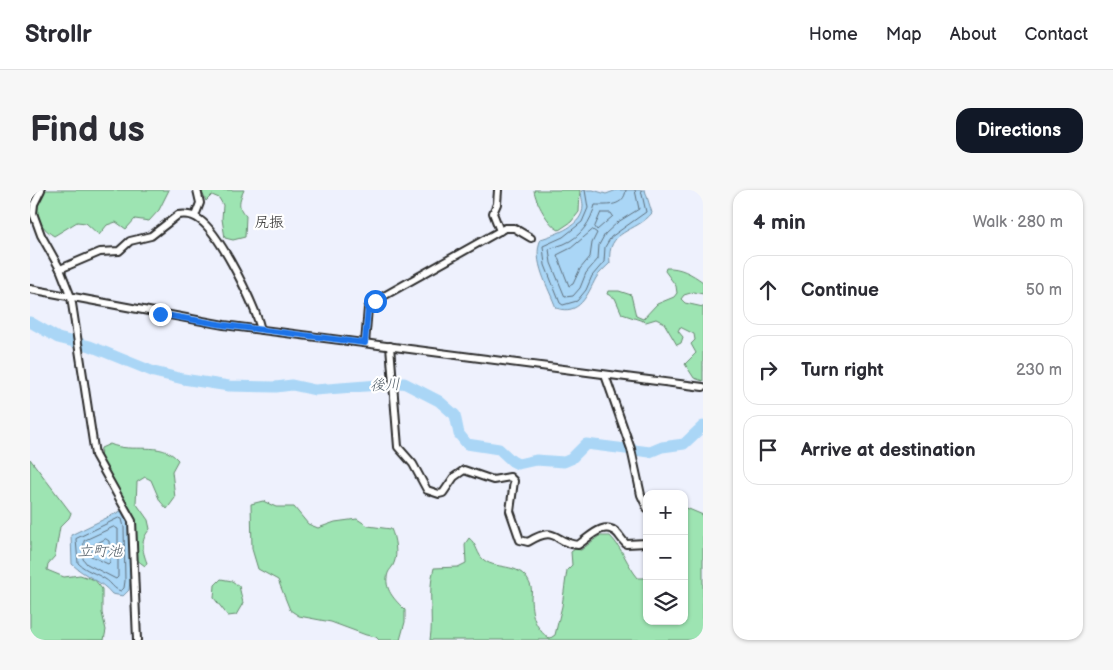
<!DOCTYPE html>
<meta charset="utf-8">
<style>
:root{--surface:#fff;--page:#f7f7f7;--text:#2b2b33;--muted:#7c7c81;--line:#e1e1e2;--accent:#111827}
body{margin:0;font-family:"Balsamiq Sans","Klee One",sans-serif;background:var(--page);color:var(--text)}
.controls{position:absolute;right:15px;bottom:15px;display:grid;overflow:hidden;border-radius:10px;box-shadow:0 1px 4px #0004}
.controls button{width:45px;height:45px;display:grid;place-items:center;padding:0;border:0;border-bottom:1px solid var(--line);background:var(--surface);color:var(--text);font:25px sans-serif}
.stop{position:absolute;width:15px;height:15px;margin:-11px;border:4px solid #1a73e8;border-radius:50%;background:#fff}
.stop.end{background:#1a73e8;border-color:#fff;box-shadow:0 1px 5px #0008}
.list{margin:0;padding:0;list-style:none}
h2{display:flex;justify-content:space-between;align-items:center;height:65px;margin:0;padding:0 20px;font-size:21px}
h2 small{font-size:16px;font-weight:400;color:var(--muted)}
.list li{display:grid;grid-template-columns:32px 1fr auto;gap:15px;align-items:center;box-sizing:border-box;height:70px;margin:0 10px 10px;padding:0 10px;border:1px solid var(--line);border-radius:15px}
.list b{display:block;font-size:19px;white-space:nowrap}
.list em{font-size:16px;font-style:normal;color:var(--muted)}
.icon{flex:none;width:28px;height:28px;fill:none;stroke:currentColor;stroke-width:2;stroke-linecap:round;stroke-linejoin:round}
.map{position:relative;flex:none;width:673px;height:450px;overflow:hidden;border-radius:15px}
header{display:flex;align-items:center;gap:30px;box-sizing:border-box;height:70px;padding:0 25px;background:var(--surface);border-bottom:1px solid var(--line)}
header strong{font-size:24px}
nav{display:flex;gap:28px;margin-inline-start:auto;font-size:18px}
.intro{display:flex;align-items:center;justify-content:space-between;box-sizing:border-box;height:120px;padding:0 30px}
h1{margin:0;font-size:35px}
.button{padding:12px 22px;border-radius:15px;background:var(--accent);color:#fff;font-size:18px;font-weight:700}
main{display:flex;gap:30px;padding:0 30px}
aside{flex:1;background:var(--surface);border-radius:15px;box-shadow:0 1px 4px #0004}
.map>svg:first-child{display:block}
.green{fill:#9de4b2;stroke:#64886e}
.water{fill:#aad6f6;stroke:#7792a5}
.lines{fill:none;stroke-linecap:round;stroke-linejoin:round}
.shore{stroke:#5e6f7c;stroke-width:1}
.river{stroke:#aad6f6;stroke-width:11}
.minor-casing{stroke:#2b2b2b;stroke-width:10}
.minor{stroke:#fff;stroke-width:6}
.route{stroke:#1a73e8;stroke-width:6}
.labels{text-anchor:middle;dominant-baseline:central;stroke-width:4.5;stroke-linejoin:round;paint-order:stroke}
.neighbourhood-label{font-size:15px;fill:#2b2b2b;stroke:#fff}
.water-label{font-size:15px;font-style:italic;fill:#515e68;stroke:#fff}
</style>
<header>
<strong>Strollr</strong>
<nav><a>Home</a><a>Map</a><a>About</a><a>Contact</a></nav>
</header>
<div class="intro"><h1>Find us</h1><a class="button">Directions</a></div>
<main>
<div class="map">
<svg width="673" height="450" viewBox="0 0 673 450">
<rect width="100%" height="100%" fill="#eef1fd"/>
<filter id="ink" filterUnits="userSpaceOnUse"><feTurbulence type="fractalNoise" baseFrequency=".02" numOctaves="2"/><feDisplacementMap in="SourceGraphic" scale="10" xChannelSelector="R" yChannelSelector="G"/><feConvolveMatrix kernelMatrix="1 2 1 2 8 2 1 2 1" color-interpolation-filters="sRGB"/></filter>
<g filter="url(#ink)">
<!-- green -->
<g class="green">
<path d="M14,0h125l-10,20 -10,11 -14,-2 -9,10 -10,-7 -9,3 -8,10 -13,-12 -9,-1 -23,14c-19,-12 -20,-28 -10,-46z"/>
<path d="M171,0h43c-5,11 -7,17 2,26l-1,21 -12,3 -8,-2 -3,-19 1,-14 -4,-7 -7,-3 -6,6z"/>
<path d="M504,0h46l-1,22 -8,10 -12,8c-10,-4 -24,-29 -25,-40z"/>
<path d="M636,78c14,-1 26,6 37,14v12l-9,-2 -10,3 -3,4 4,4 18,4v74l-9,-3 -9,-14 11,-11 -5,-9 4,-4 -1,-6 -14,-7 -2,4 5,6 -2,6 -4,2 -13,-22 -8,-4 -10,3 -24,-8 -7,-16 -8,-4 1,-3h11l12,4 5,21 7,3 14,-15 17,-7 3,-4 -1,-7 -11,-15z"/>
<path d="M80,254c22,10 51,-4 68,16l-6,11 3,27 -8,11 -7,-8 -9,-21 -6,-3 -8,5 -1,21 12,17 2,9c-10,11 -8,21 -3,34l-2,3 -8,-6 -2,-38 -35,-64 1,-10z"/>
<polygon points="0,269 41,323 39,328 30,337 25,366 18,374 17,380 34,387 50,385 65,390 72,399 72,423 76,440 74,450 0,450"/>
<path d="M233,311l13,6h18l14,17 10,4 17,-6 22,-3 11,7 23,3c4,8 7,26 3,34 -1,4 -5,7 -6,10 -5,16 7,27 17,37v12l-5,18h-21l-3,-3 -10,-2 -35,-13 -32,-6 -9,-6 -12,-30 -20,-11 -6,-20 -1,-45z"/>
<path d="M654,317l19,8v125h-273c4,-24 -3,-48 4,-72l24,-1 8,-4 -1,-19 4,-6c8,6 8,17 15,22 14,11 39,1 47,27 1,3 0,9 0,12 1,18 4,28 18,40l6,-4 7,-29 5,-36 5,-5 -1,-13 4,-3 6,1 18,-14h11c13,13 17,29 28,42h9v43h37z"/>
<polygon points="191,389 202,391 209,396 213,413 206,425 198,426 184,408 185,395"/>
</g>
<!-- water -->
<g class="water">
<path d="M552,0h11l13,4 11,-4h28l7,23c-16,20 -46,16 -42,50 -5,5 -11,10 -14,15 -9,17 -16,38 -40,30 -7,-20 -25,-48 -15,-69 15,-5 42,-13 42,-33 0,-6 -3,-11 -1,-16z"/>
<path d="M93,320l6,17 1,54 -1,9 -6,6 -11,-2c-11,-14 -27,-17 -40,-30l-1,-29z"/>
</g>
<g class="lines">
<!-- shore -->
<g class="shore">
<polyline points="555,0 558,18 552,32 533,47 513,56 515,75 530,113 533,115 547,111 556,100 562,86 574,72 575,57 581,47 616,22 611,0"/>
<path d="M596,0c-2,17 -18,15 -31,15 -4,16 -14,32 -31,39 -5,2 -10,3 -15,5l2,14 14,34 8,-1 7,-8 6,-15 12,-14 1,-14 6,-11 13,-12 21,-13 -4,-19"/>
<polygon points="571,23 581,23 583,26 567,40 565,37"/>
<polygon points="563,40 567,43 562,53 560,67 550,79 543,94 539,96 527,65 541,58"/>
<path d="M89,328l3,1 2,8 1,54 -1,7 -3,3c-8,-2 -9,-8 -16,-12 -9,-6 -19,-8 -27,-16l-2,-24z"/>
<polygon points="84,337 88,339 88,387 86,389 57,374 53,369 54,351"/>
<polygon points="76,349 79,351 80,372 78,374 61,366 62,356"/>
</g>
<!-- river -->
<polyline class="river" points="0,132 28,148 60,156 124,182 153,189 199,196 246,197 262,195 285,200 374,193 409,211 425,225 429,244 437,254 469,259 482,271 488,274 506,270 534,272 541,269 556,254 620,262 632,257 654,254 673,236"/>
<defs>
<g id="minor">
<polyline points="11,0 4,14 3,23 11,45 30,79 41,107 65,265 102,331 107,450"/>
<polyline points="468,0 467,14 463,23 470,41"/>
<polyline points="165,26 170,13 167,0"/>
<path d="M30,79l40,-17 19,-1 11,-10 21,-5 27,-21c7,-1 16,0 22,5 20,14 55,85 61,110"/>
<polyline points="0,99 194,135 673,197"/>
<polyline points="335,153 338,118 345,111 475,38 484,38 501,48"/>
<path d="M360,156l8,101 15,17 14,26 12,4 4,-1 11,-16 10,-7 29,10 17,-3 4,4 -4,30 10,29 8,2c30,-18 25,1 50,3 11,-7 26,-26 40,-11 3,4 5,7 8,10l21,-1"/>
<polyline points="575,185 601,259 611,305 617,318"/>
</g>
</defs>
<!-- minor casing -->
<use href="#minor" class="minor-casing"/>
<!-- minor -->
<use href="#minor" class="minor"/>
</g>
</g>
<g class="lines" filter="url(#ink)">
<!-- route -->
<polyline class="route" points="130,124 194,135 335,153 338,118 345,111"/>
</g>
<g class="labels">
<!-- neighbourhood labels -->
<g class="neighbourhood-label">
<text x="239" y="32">尻振</text>
</g>
<!-- water labels -->
<g class="water-label">
<text transform="translate(355 195) rotate(-2)">後川</text>
<text x="70" y="361">立町池</text>
</g>
</g>
</svg>
<div class="controls">
<button>+</button>
<button>−</button>
<button><svg class="icon" aria-label="layers" viewBox="0 0 24 24"><path d="M12 4l9 5-9 5-9-5zM3 14l9 5 9-5"/></svg></button>
</div>
<div class="stop" style="left:345px;top:111px"></div>
<div class="stop end" style="left:130px;top:124px"></div>
</div>
<aside>
<h2>4 min<small>Walk · 280 m</small></h2>
<ul class="list">
<li><svg class="icon" aria-label="ahead" viewBox="0 0 24 24"><path d="M12 20V5M6 11l6-6 6 6"/></svg><div><b>Continue</b></div><em>50 m</em></li>
<li><svg class="icon" aria-label="right" viewBox="0 0 24 24"><path d="M7 20v-9h11M14 6l5 5-5 5"/></svg><div><b>Turn right</b></div><em>230 m</em></li>
<li><svg class="icon" aria-label="arrive" viewBox="0 0 24 24"><path d="M6 21V4h12l-3 4 3 4H6"/></svg><div><b>Arrive at destination</b></div></li>
</ul>
</aside>
</main>
